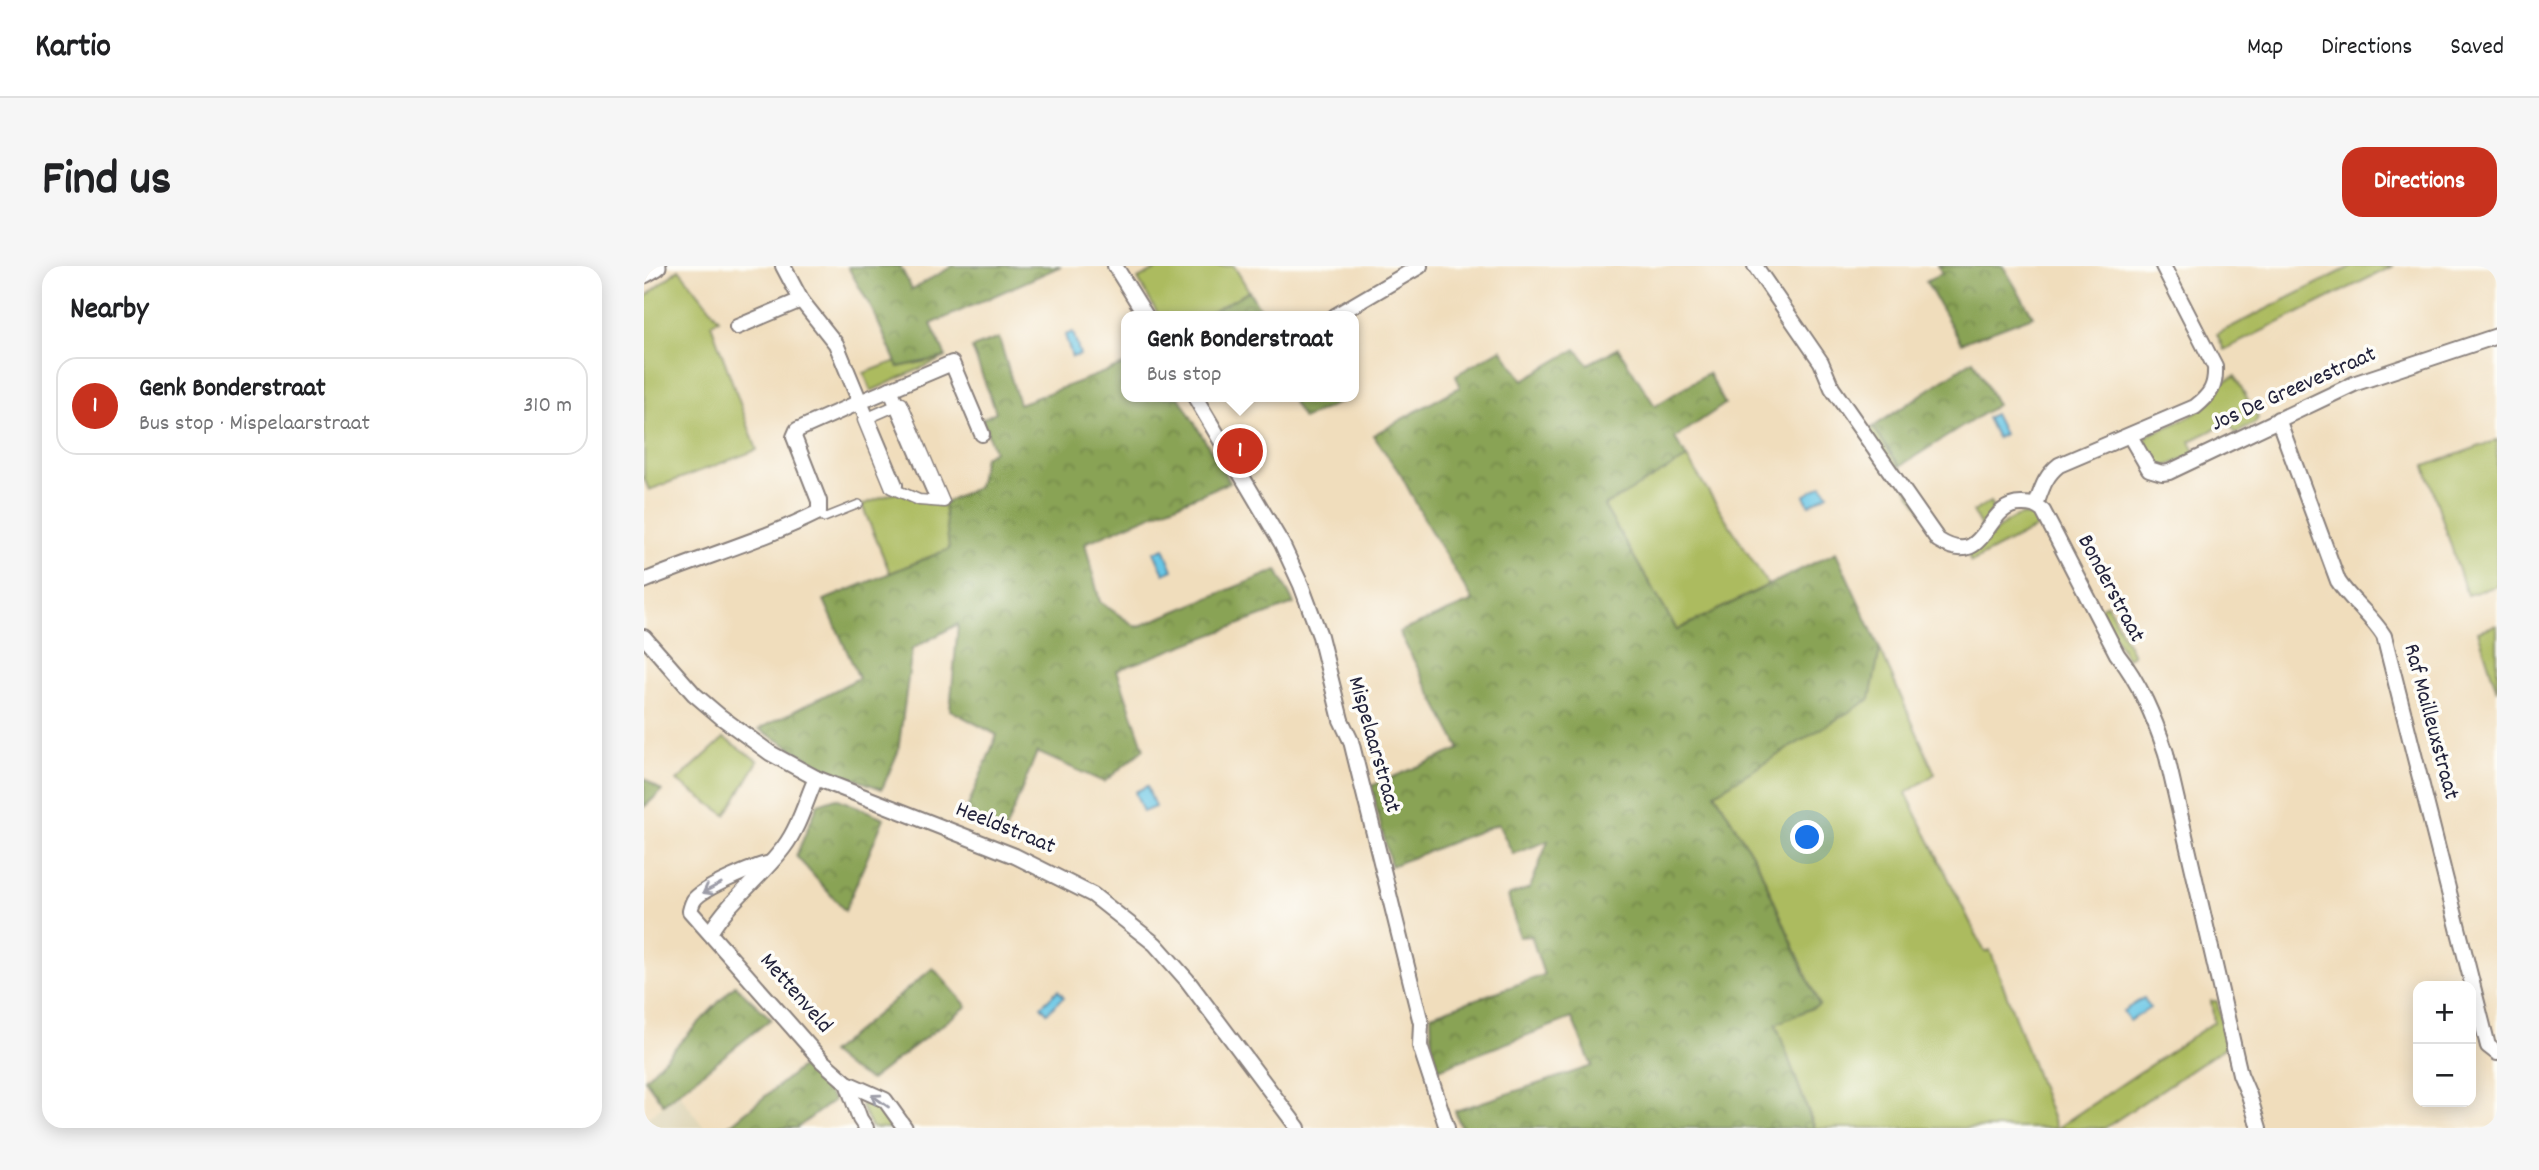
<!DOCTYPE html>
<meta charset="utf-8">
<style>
:root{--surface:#fff;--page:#f6f6f6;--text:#202124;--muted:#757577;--line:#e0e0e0;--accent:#c8321e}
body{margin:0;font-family:Dekko,sans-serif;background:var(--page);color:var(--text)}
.controls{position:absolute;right:21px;bottom:21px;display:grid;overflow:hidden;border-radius:14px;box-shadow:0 4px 18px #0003}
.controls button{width:63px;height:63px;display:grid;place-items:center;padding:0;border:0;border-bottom:2px solid var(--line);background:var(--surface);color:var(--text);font:35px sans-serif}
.you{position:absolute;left:1164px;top:572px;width:24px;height:24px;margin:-18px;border:5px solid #fff;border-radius:50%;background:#1a73e8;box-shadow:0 0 0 10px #1a73e833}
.badge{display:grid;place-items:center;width:46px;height:46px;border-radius:50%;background:var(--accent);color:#fff;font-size:23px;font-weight:700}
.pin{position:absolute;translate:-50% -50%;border:4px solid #fff;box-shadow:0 2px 7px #0006}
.popup{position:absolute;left:477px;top:45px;width:238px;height:91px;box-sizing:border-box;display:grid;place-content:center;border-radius:14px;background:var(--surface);filter:drop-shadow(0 2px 5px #0005);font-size:23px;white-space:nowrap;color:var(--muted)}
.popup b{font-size:26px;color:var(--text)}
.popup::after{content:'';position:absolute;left:50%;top:100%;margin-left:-14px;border:14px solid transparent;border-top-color:var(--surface)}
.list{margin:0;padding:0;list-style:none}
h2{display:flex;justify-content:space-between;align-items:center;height:91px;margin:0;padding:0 28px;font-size:30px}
h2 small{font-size:23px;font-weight:400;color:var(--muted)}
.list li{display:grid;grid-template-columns:46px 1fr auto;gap:21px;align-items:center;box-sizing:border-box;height:98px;margin:0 14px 14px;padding:0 14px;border:2px solid var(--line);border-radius:21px}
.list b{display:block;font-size:26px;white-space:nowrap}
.list p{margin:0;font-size:23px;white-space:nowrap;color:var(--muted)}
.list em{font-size:23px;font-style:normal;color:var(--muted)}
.map{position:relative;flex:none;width:1853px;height:862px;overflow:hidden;border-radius:21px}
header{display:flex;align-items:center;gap:42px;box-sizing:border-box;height:98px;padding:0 35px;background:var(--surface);border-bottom:2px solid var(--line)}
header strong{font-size:33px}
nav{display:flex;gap:38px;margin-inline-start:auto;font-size:24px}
.intro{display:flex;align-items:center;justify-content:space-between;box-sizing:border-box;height:168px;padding:0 42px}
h1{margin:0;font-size:49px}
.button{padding:18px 32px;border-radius:21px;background:var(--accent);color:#fff;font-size:24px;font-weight:700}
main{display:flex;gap:42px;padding:0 42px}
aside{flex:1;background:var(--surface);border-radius:21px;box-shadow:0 4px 18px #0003}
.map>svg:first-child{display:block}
.built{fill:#ddd4b5}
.green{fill:#acbb5e;stroke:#676e4c;stroke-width:2}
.forest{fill:url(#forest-crowns);stroke:#566248;stroke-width:2}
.water{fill:#67c6e5;stroke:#447490;stroke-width:2}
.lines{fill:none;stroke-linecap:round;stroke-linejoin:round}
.service-casing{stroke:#89807c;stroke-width:10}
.pedestrian-casing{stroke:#89807c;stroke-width:13}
.minor-casing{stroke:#89807c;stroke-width:18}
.secondary-casing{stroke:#89807c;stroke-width:23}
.service{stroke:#fff;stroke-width:7}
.pedestrian{stroke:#fff;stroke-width:10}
.minor{stroke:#fff;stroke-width:14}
.secondary{stroke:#fff;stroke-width:19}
.oneway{stroke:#9c9ca7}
.labels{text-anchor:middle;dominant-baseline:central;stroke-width:7;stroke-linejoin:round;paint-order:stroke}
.street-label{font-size:23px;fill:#22223b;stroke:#fdfcf7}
</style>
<header>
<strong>Kartio</strong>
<nav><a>Map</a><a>Directions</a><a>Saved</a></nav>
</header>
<div class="intro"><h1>Find us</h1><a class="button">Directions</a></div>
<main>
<aside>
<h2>Nearby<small></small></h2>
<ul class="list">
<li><span class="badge">1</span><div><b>Genk Bonderstraat</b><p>Bus stop · Mispelaarstraat</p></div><em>310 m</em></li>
</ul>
</aside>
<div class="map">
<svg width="1853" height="862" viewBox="0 0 1853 862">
<defs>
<pattern id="forest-crowns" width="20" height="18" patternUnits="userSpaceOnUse" patternTransform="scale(1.75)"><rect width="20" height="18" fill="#89a355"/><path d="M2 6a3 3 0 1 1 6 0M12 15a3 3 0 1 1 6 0" fill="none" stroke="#708448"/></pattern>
</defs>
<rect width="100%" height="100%" fill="#fdfcf7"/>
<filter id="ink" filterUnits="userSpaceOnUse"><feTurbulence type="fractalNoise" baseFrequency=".0143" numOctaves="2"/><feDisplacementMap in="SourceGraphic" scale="14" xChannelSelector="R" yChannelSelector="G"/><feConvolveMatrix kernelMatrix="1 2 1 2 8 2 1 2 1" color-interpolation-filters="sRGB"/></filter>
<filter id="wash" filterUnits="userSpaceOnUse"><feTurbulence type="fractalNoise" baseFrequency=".00686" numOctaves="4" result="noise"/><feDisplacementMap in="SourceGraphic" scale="28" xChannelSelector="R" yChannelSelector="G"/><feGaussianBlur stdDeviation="1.57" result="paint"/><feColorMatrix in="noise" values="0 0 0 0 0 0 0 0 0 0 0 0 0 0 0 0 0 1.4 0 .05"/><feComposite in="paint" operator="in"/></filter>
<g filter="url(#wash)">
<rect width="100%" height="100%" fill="#f0ddbc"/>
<!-- built -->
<polygon class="built" points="35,827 60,862 0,862 0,854"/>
<!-- green -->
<g class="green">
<polygon points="519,0 590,0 605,25 560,50 515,50 494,13"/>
<polygon points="1708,0 1749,0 1580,84 1573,68"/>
<polygon points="35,3 75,53 67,58 113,184 5,224 0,212 0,32"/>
<polygon points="302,91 227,125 220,107 252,95 254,101"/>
<path d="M1591,110l23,42 -3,5 -20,11 -6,-12 -39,19 6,13 -31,13h-10l-12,-20 5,-12c28,-13 63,-21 73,-52z"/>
<polygon points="1229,161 1289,251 1299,263 1293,266 1224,166"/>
<polygon points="1853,174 1853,320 1823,329 1781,200"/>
<polygon points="1043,192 1124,319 1033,364 959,239"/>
<polygon points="255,225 300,236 306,283 246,307 218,239"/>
<polygon points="1346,236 1349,243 1338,262 1329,246"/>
<path d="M1380,249l9,2 11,9 -4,2 -1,-2 -68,36 -4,-9c23,-9 32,-34 57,-38z"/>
<polygon points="1463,338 1489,389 1483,392 1455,343"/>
<polygon points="1853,359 1853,425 1834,365"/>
<polygon points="1236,383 1291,508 1262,527 1341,686 1346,684 1412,862 1171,862 1131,758 1175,738 1114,598 1071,527 1225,433"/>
<polygon points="80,472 114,495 82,549 33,515"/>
<polygon points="1567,735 1573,735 1583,780 1461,862 1413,862 1570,756"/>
<polygon points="224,834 236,839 254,862 228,862 217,840 220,836"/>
</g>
<!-- forest -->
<g class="forest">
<polygon points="256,0 268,23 309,0 417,0 287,58 302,91 254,101 230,47 204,1"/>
<polygon points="1294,0 1359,0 1389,50 1317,77 1282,16 1298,7"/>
<polygon points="605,25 620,50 560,50"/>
<polygon points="355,72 375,138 482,98 482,131 535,131 586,216 441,277 456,336 493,361 633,304 650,338 473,404 500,483 460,516 393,486 359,570 318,555 353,469 306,444 314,358 268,383 254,486 238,523 181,502 115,463 215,412 180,334 305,283 300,237 334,221 340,191 350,185 338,153 352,146 328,82"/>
<polygon points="974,82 1011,140 1064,107 1081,138 1031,172 1043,192 960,240 1033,364 1192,286 1236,383 1226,433 1071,527 1114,598 1175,739 1132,758 1170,862 817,862 811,845 948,800 928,752 795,803 788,778 787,749 900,709 887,670 875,671 864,630 886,622 904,575 869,588 854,558 747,600 727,520 816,483 755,366 829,335 785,262 757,209 729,169 816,121 812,109 857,83 879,114 932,83 944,98"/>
<polygon points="1329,94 1353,139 1256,200 1229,161"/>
<polygon points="646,131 707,131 659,153"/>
<polygon points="0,512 18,525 0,541"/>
<polygon points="192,532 240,552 201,645 152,590 174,538"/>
<polygon points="289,702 323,740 226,814 203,801 186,787"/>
<polygon points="91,719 127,753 19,838 1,813"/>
<polygon points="161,798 190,834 153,862 82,862"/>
</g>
<!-- water -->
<g class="water">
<polygon points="429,66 436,89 428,91 421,69"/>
<polygon points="1350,148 1360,168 1353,172 1343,152"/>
<polygon points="1178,219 1184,228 1165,239 1160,230"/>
<polygon points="520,282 529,304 520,308 510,286"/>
<polygon points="503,520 511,541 499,546 491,526"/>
<polygon points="414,724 420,731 403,747 397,740"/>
<polygon points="1500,732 1506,742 1486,755 1479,745"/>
</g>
</g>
<g filter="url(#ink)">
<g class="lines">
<defs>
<polyline id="service" points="175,246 180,252 215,238"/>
<polygon id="pedestrian" points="258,137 300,236 275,234 247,222 219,154"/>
<g id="minor">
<polyline points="139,0 157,34 192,78 216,136 308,97 338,168"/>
<polyline points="471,0 502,50"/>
<path d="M1111,0l66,96 11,26 106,152c51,32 44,-38 85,-36 8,0 13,1 20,7l74,143c23,29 37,63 49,99l74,321 9,21 10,33"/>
<polyline points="691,50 776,0"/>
<polyline points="93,61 157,34"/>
<polyline points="246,123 292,229"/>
<polyline points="551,131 638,278 657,319 676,370 697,454 707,475 777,757 776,780 803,862"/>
<path d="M1634,153l60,162c13,20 33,34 46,55l104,410 9,7"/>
<polyline points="1486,170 1505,203 1518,207 1525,206 1712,117 1853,70"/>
<path d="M1392,239c6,-17 9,-29 23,-40l136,-58c15,-12 21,-20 20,-40l-52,-101"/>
<path d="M0,315c58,-24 119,-41 175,-69v-11l-25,-64 3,-7 63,-28 35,83"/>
<polyline points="0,371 50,428 77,451 126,487 172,512 371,590 449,629 511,678 543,714 654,862"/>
<path d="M126,597c-14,3 -68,25 -76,37 -2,3 -3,7 -4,11l132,150 25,22 38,17 20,28"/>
<path d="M66,667c19,-33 51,-55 74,-86 15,-20 22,-47 32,-69"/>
<polyline points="203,817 216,853 222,862"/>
</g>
<polyline id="secondary" points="0,7 12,0"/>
</defs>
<!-- service casing -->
<use href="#service" class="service-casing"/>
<!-- pedestrian casing -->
<use href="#pedestrian" class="pedestrian-casing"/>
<!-- minor casing -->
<use href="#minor" class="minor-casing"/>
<!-- secondary casing -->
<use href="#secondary" class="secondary-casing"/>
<!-- service -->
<use href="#service" class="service"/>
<!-- pedestrian -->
<use href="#pedestrian" class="pedestrian"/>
<!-- minor -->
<use href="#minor" class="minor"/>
<!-- secondary -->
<use href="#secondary" class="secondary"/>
</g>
<!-- one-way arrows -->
<defs><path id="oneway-shaft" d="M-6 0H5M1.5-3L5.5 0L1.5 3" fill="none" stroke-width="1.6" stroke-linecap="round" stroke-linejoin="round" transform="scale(1.75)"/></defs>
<g class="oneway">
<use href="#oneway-shaft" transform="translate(68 622) rotate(152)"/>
<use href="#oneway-shaft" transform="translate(236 835) rotate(-145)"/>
</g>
</g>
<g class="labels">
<!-- street labels -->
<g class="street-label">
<text transform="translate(1650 124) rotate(-24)">Jos De Greevestraat</text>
<text transform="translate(1466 323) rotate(62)">Bonderstraat</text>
<text transform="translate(1786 456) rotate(75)">Raf Mailleuxstraat</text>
<text transform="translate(729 479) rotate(74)">Mispelaarstraat</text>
<text transform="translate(361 563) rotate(22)">Heeldstraat</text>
<text transform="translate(151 728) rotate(49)">Mettenveld</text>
</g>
</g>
</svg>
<div class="controls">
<button>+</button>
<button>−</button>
</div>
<div class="you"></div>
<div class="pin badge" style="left:596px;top:185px">1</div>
<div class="popup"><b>Genk Bonderstraat</b>Bus stop</div>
</div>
</main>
